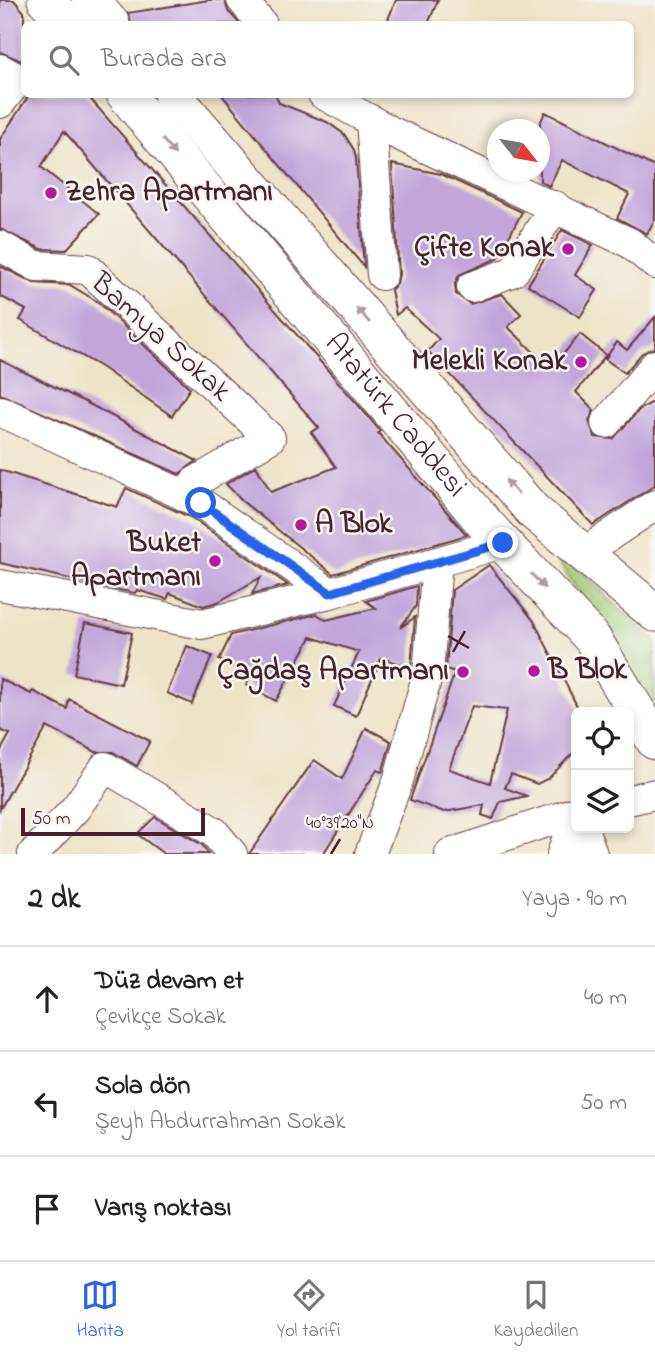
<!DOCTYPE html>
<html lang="tr">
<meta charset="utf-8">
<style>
:root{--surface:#fff;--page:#f2f2f2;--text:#222;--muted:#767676;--line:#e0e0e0;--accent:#2563eb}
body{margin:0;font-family:"Indie Flower",sans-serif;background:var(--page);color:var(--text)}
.controls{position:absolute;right:21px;bottom:21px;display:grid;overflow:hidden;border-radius:10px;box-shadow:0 4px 10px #0003}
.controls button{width:63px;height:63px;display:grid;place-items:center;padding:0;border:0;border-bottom:2px solid var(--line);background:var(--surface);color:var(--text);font:35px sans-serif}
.compass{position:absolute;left:487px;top:119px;width:63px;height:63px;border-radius:50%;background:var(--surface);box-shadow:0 4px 10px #0003;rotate:121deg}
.scale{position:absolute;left:21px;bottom:18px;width:184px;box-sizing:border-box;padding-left:7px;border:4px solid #4a1f2b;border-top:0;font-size:19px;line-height:24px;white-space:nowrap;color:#4a1f2b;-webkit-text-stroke:5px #f6f6f2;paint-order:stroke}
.stop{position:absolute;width:21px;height:21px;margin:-16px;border:5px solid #2563eb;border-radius:50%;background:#fff}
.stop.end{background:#2563eb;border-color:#fff;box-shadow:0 2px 7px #0008}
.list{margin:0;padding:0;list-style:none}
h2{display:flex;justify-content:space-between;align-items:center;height:91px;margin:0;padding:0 28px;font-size:30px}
h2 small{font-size:23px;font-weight:400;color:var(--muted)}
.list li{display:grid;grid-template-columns:46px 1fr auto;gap:21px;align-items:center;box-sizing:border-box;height:105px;padding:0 28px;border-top:2px solid var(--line)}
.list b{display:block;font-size:26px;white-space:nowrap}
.list p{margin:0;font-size:23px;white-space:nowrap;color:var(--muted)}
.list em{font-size:23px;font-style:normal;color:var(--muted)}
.icon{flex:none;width:38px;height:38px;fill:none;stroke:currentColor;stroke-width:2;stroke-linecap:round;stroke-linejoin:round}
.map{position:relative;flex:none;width:655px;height:854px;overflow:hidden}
.search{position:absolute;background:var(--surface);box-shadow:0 4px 10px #0003;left:21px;right:21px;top:21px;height:77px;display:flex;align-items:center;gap:18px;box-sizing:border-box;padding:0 24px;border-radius:10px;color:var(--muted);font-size:26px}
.sheet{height:406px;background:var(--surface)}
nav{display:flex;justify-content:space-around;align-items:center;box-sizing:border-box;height:98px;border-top:2px solid var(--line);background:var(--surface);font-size:19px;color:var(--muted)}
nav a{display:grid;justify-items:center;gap:4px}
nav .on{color:var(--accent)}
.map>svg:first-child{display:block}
.green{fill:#a0c46e;stroke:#75724c;stroke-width:2}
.building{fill:#c3a5da;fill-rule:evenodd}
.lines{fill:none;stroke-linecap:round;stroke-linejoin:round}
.minor-casing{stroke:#633c42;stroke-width:32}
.major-casing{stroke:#633c42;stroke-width:39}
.minor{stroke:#fff;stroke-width:30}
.major{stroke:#fff;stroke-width:37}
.oneway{fill:#ae9aa0}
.route{stroke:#2563eb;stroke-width:9}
.ticks{fill:none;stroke:#4a1f2b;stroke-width:2.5}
.poi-dot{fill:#b5179e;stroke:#f6f6f2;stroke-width:2.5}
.labels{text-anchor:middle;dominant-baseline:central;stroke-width:5;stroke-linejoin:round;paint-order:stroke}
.poi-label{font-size:30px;font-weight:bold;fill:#4a1f2b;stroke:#f6f6f2;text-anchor:end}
.street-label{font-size:30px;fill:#4a1f2b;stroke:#f6f6f2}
.ticks-label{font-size:18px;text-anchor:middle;fill:#4a1f2b;stroke:#f6f6f2;stroke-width:5;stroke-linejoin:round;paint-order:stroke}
</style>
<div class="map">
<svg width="655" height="854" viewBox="0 0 655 854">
<rect width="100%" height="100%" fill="#f6f6f2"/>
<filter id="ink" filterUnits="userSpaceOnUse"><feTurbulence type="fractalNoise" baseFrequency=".0143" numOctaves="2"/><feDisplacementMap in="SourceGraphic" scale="14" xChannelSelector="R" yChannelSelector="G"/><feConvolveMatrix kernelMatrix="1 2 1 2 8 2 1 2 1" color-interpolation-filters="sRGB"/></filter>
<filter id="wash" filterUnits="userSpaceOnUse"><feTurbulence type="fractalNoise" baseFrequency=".00686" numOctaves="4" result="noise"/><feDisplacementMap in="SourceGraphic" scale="28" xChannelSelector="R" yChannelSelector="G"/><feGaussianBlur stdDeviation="1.57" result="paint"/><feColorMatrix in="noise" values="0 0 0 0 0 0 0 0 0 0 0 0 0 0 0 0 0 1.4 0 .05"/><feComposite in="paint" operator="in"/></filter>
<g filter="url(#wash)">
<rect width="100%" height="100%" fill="#eee3c6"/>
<!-- green -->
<polygon class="green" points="547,535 607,597 655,640 655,712 542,536"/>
<g id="blocks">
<!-- building -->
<g class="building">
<polygon points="0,0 14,0 24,12 24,62 0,52"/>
<polygon points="209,0 225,0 228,11 240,24 131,24 128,13"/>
<polygon points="396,0 438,0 428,24 386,24"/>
<polygon points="30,94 86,94 360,407 380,431 378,433 467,535 333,574 242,501 226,484 256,466 271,492 336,467 311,432 319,428 64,131 41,167 99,214 66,250 41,249 0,229 0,139"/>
<polygon points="221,94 275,94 279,103 327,122 344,134 354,150 356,159 364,267"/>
<polygon points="545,112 655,167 655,219 647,234 617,218 629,194 562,160 549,186 540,181 540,123"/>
<polygon points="392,164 441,174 522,212 498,258 459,275 455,284 456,294 470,304 502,294 521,314 508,327 551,369 580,334 606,355 576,392 594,410 589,421 595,437 613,439 640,409 655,401 655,485 593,525 428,351 439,339 405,308 396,315 391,290 397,283 399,274"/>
<polygon points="562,230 593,245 575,275 597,290 580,317 528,285"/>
<polygon points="0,266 34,283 70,285 98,302 190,388 172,416 101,367 20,320 26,310 0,296"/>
<polygon points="655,317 655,348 642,353 625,373 605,359 617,342 627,350"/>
<polygon points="0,360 91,405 197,461 179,474 0,394"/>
<polygon points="0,470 117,507 126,488 192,518 288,585 252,594 261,577 218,602 203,606 170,593 167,599 137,590 135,593 114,589 0,563"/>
<path d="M489,565l45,56 44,87 -2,42 -27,28 -12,6 -26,-10 -6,14 22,8 -27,6 -7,17 -11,-4 2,-10 -40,7 -34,-12 45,-128 -9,-3 6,-79zM472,706l35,4 -17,73 -41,-14z"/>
<polygon points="417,586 416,606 400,628 415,617 411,667 381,658 356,716 334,706 359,652 311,637 276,701 246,685 251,676 219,660 231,635 317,614 326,620 376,608 366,601"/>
<polygon points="85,623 132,633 121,684 74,674"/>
<polygon points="187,646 212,656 192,704 167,693"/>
<polygon points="0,679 31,694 33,691 67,709 69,699 150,741 137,766 113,752 96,752 47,727 0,809 0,752 10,734 0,730"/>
<polygon points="366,728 391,741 383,770 382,772 377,770 323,854 249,854 314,760 342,779"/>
<polygon points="155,817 202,845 209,854 164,854 137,834"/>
</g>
</g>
</g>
<g filter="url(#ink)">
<use href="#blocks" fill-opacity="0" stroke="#633c42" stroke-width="2"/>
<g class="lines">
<defs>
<g id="minor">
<polyline points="242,0 262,24"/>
<polyline points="0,69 19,79 0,103"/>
<polyline points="323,94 390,131 630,243 655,264"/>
<polyline points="371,120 382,275"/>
<polyline points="0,246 36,266 88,269 270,438 195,482 186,497"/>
<polyline points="472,287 514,271 555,206"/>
<polyline points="0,411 201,503 330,593"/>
<polyline points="606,423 655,365"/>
<polyline points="582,554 655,505"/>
<polyline points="0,585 202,624 330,593 503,543"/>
<polyline points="629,800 655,794"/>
<polyline points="583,828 592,854"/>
<polyline points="33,854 75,809 105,767 214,832 232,854"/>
<polyline points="370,854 398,781 428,673 437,562"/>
<polyline points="450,854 576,812"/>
<polyline points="562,854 576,814"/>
</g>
<g id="major">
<polyline points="46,0 67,24"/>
<polyline points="90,0 111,24"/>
<path id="s1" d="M125,94l361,431 106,113 63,103"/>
<polyline points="172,94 533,511 655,613"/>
</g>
</defs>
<!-- minor casing -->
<use href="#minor" class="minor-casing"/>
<!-- major casing -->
<use href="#major" class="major-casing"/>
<!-- minor -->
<use href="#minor" class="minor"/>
<!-- major -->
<use href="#major" class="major"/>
</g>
<!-- one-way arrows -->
<defs><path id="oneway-solid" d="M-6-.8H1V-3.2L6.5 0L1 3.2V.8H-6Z" transform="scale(1.75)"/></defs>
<g class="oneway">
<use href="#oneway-solid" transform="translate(169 147) rotate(50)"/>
<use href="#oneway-solid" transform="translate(363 315) rotate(-131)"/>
<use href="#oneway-solid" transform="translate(512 487) rotate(-131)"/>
<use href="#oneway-solid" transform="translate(538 581) rotate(47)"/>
</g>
</g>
<g class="lines" filter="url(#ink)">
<!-- route -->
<polyline class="route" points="201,503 330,593 503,543"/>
</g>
<!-- ticks -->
<path class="ticks" d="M448,636l21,12M453,652l12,-21M331,854l9,-15"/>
<!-- markers -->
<g class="poi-dot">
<circle cx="51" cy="193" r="7"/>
<circle cx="568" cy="249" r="7"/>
<circle cx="581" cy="362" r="7"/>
<circle cx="301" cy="525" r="7"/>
<circle cx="215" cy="561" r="7"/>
<circle cx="534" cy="671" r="7"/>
<circle cx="463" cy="672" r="7"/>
</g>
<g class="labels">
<!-- poi labels -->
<g class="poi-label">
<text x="65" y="193" text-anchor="start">Zehra Apartmanı</text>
<text x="554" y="249">Çifte Konak</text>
<text x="567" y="362">Melekli Konak</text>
<text x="315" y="525" text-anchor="start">A Blok</text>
<text x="201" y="544">Buket<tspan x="201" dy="34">Apartmanı</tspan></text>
<text x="548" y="671" text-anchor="start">B Blok</text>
<text x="449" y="672">Çağdaş Apartmanı</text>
</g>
<!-- street labels -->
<g class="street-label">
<text transform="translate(160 338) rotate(42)">Bamya Sokak</text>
<text stroke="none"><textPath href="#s1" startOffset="420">Atatürk Caddesi</textPath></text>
</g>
</g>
<g class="ticks-label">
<text x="340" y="828">40°39'20"N</text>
</g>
</svg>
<div class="controls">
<button><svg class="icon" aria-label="locate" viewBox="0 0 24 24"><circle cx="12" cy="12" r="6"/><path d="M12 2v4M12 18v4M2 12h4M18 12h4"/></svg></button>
<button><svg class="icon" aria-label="layers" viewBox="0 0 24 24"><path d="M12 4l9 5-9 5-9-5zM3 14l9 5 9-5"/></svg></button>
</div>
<svg class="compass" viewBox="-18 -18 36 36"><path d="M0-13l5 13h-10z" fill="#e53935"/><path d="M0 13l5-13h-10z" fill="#767676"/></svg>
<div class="scale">50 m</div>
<div class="stop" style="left:201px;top:503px"></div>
<div class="stop end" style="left:503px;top:543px"></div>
<div class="search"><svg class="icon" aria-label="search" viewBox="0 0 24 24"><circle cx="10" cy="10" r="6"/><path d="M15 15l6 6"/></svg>Burada ara</div>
</div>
<section class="sheet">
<h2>2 dk<small>Yaya · 90 m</small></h2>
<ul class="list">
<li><svg class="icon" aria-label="ahead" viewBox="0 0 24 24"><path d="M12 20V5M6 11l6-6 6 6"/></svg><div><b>Düz devam et</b><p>Çevikçe Sokak</p></div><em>40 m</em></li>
<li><svg class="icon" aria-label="left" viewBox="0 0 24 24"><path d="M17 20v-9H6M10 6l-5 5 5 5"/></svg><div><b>Sola dön</b><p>Şeyh Abdurrahman Sokak</p></div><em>50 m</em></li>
<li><svg class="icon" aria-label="arrive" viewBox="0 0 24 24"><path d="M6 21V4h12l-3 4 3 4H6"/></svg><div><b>Varış noktası</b></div></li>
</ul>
</section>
<nav>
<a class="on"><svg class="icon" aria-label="map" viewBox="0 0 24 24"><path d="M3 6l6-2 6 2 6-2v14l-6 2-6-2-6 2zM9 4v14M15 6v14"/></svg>Harita</a>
<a><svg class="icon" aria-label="directions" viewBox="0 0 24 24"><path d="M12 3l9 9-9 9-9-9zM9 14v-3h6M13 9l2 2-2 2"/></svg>Yol tarifi</a>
<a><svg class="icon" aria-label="saved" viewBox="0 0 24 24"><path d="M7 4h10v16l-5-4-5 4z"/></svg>Kaydedilen</a>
</nav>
